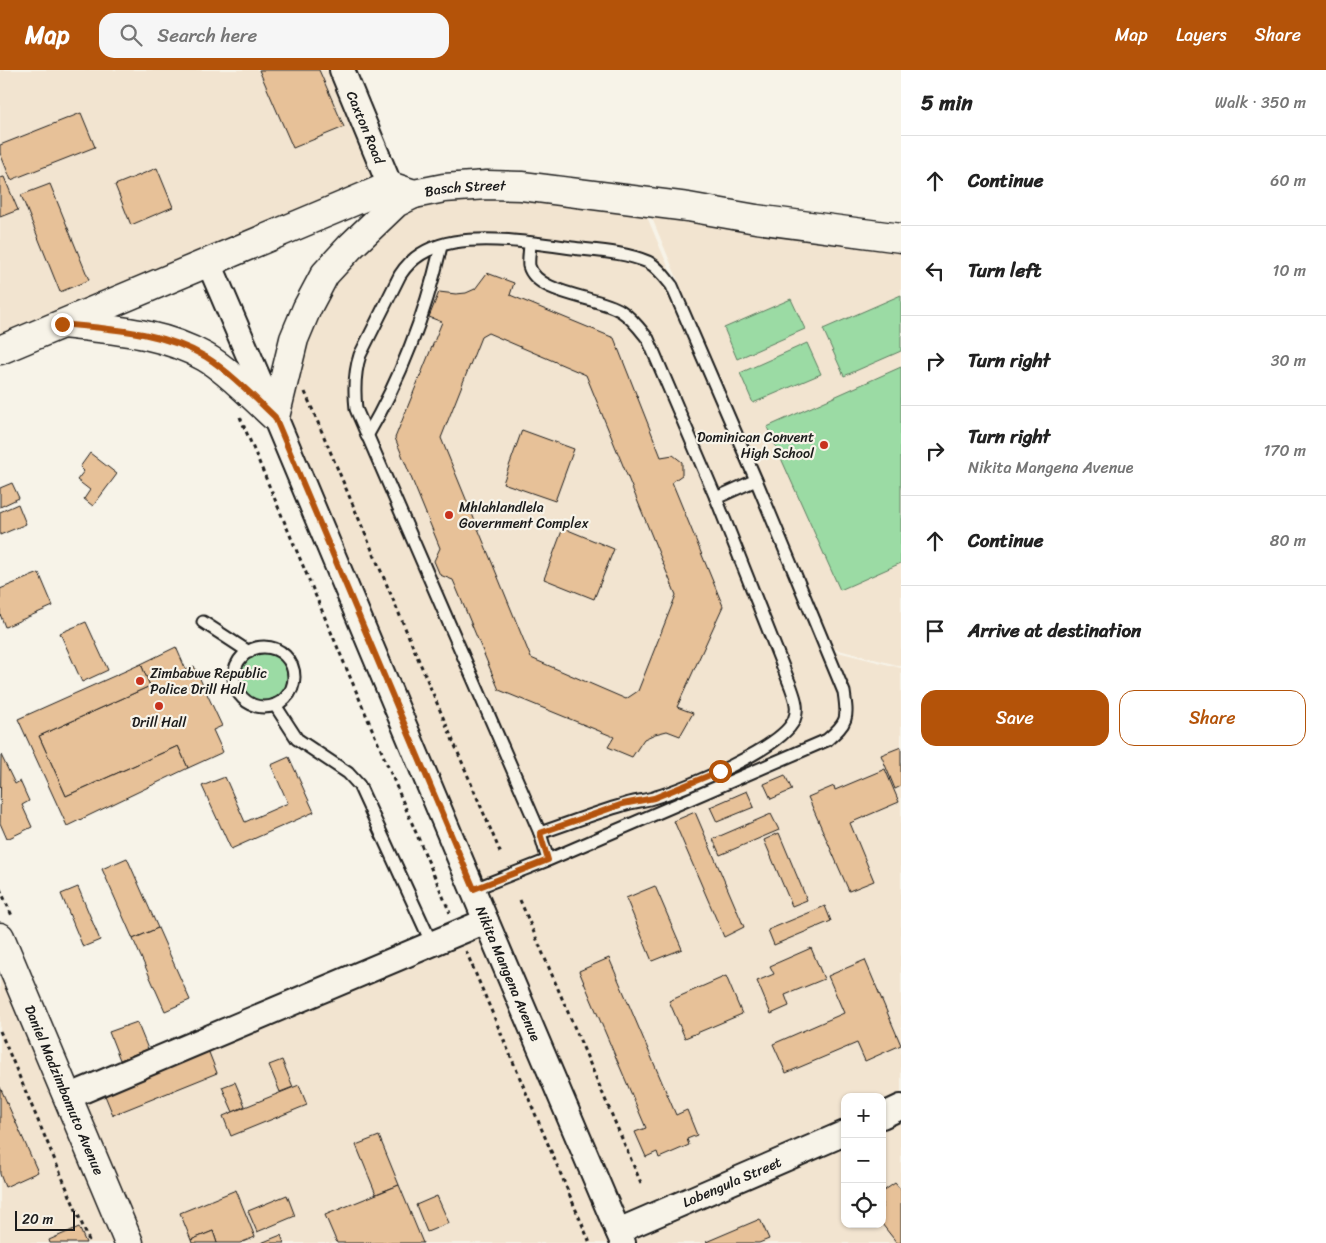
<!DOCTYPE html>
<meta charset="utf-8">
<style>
:root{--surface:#fff;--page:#f6f6f6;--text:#222;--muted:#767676;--line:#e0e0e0;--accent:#b45309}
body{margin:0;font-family:Sriracha,sans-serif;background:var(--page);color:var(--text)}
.controls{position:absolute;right:15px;bottom:15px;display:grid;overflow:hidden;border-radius:10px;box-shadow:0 1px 4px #0004}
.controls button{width:45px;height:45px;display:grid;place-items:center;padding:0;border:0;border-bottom:1px solid var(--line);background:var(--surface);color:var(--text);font:25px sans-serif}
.scale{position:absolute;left:15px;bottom:12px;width:60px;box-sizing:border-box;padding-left:5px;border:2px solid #1c1c1c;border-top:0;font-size:14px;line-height:18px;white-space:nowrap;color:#1c1c1c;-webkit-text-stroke:4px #f7f3e8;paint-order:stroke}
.stop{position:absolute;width:15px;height:15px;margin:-11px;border:4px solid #b45309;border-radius:50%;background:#fff}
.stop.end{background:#b45309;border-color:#fff;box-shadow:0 1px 5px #0008}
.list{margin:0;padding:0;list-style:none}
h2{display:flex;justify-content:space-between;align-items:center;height:65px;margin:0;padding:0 20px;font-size:21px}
h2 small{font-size:16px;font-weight:400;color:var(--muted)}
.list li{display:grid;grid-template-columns:32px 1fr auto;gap:15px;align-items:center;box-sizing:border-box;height:90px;padding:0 20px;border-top:1px solid var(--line)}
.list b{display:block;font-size:19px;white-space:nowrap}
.list p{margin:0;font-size:16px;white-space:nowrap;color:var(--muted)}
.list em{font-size:16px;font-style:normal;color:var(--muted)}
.actions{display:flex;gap:10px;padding:15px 20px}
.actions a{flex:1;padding:11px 0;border:1px solid var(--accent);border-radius:15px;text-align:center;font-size:18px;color:var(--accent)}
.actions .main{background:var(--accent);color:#fff}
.icon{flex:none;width:28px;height:28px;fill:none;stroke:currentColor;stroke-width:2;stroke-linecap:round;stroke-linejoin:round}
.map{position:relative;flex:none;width:901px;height:1173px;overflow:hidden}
header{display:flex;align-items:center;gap:30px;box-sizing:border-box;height:70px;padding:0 25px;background:var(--accent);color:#fff}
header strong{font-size:24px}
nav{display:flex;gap:28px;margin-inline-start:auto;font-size:18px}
.search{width:350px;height:45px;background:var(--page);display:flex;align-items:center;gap:12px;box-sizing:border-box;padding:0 18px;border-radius:15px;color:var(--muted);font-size:19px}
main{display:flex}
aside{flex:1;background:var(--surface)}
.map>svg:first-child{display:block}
.built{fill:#f2e4d0;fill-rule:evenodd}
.green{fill:#9bdba4;stroke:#5c7c60}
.building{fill:#e7c198;stroke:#1c1c1c;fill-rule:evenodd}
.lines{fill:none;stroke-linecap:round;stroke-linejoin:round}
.service-casing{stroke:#1c1c1c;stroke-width:15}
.minor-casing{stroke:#1c1c1c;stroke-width:28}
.tertiary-casing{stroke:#1c1c1c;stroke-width:31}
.path{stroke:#1c1c1c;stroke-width:3;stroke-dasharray:4 4;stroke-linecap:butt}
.service{stroke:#f7f3e8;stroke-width:11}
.minor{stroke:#f7f3e8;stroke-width:24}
.tertiary{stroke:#f7f3e8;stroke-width:28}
.route{stroke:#b45309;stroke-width:6}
.poi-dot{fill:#c8321e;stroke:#f7f3e8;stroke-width:2}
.labels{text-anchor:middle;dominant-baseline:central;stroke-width:4.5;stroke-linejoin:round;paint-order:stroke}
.street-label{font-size:14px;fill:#1c1c1c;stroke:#f7f3e8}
.poi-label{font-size:14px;fill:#1c1c1c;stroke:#f7f3e8;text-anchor:start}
</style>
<header>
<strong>Map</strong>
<div class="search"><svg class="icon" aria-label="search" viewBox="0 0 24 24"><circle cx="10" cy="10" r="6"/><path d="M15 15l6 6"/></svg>Search here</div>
<nav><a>Map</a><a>Layers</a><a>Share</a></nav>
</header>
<main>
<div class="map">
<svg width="901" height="1173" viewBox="0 0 901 1173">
<rect width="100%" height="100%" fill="#f7f3e8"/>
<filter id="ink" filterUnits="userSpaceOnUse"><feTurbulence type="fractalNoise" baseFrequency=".02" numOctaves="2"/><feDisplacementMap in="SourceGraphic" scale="10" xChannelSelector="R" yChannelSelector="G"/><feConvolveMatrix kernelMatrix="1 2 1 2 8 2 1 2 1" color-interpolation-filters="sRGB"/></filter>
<g filter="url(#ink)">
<!-- built -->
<g class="built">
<polygon points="0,0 328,0 375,111 0,273"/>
<path d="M444,122l198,13 188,445 71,18v575h-767l-59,-145 415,-175 -211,-508 30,-105 89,-103zM845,1027h37v127h-37z"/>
<polygon points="647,136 901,172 901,596 831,578"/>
<polygon points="0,884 122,1173 0,1173"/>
</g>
<!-- green -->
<g class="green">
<polygon points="901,225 901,281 844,306 823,259"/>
<polygon points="791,229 805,259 737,289 724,258"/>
<polygon points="807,273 821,304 753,333 740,303"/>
<polygon points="901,297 901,493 840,520 767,357"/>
<circle cx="263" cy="607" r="26"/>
</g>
<!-- building -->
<g class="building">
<polygon points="259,0 319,0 344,57 293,78"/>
<polygon points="81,43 95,77 11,110 0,83 0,75"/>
<polygon points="157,98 173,137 131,155 115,115"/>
<polygon points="4,107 18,140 0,147 0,108"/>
<polygon points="50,114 89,210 60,222 21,125"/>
<path d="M487,203l27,10 -4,12 104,43 47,119 12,-2 9,7v13l-10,7 51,124 -46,101 16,6 -13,23 -13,-5 -12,3 -11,5 -12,18 -24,-10 6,-10 -115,-47 -46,-110 -13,-5 -6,-14 6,-13 -45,-110 47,-116 -13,-5 10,-25 17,2 10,-1 9,-4zM488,263l98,42 90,220 -38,96 -12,8 -95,-41 -90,-220 40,-101z"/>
<polygon points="522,360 574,379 555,431 503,413"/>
<polygon points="90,383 117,404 93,436 84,429 90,420 77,410 84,401 80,397"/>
<polygon points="12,413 19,428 0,437 0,418"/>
<polygon points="18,434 26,454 0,465 0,442"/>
<polygon points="563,458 614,479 594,529 544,509"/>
<polygon points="39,503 53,536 5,557 0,544 0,519"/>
<polygon points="86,552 108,600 82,612 60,563"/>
<polygon points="176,577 186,600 194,596 222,656 213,660 223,682 188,698 178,676 66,726 39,666 150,616 141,594"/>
<polygon points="141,594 150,616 39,666 66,726 178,676 188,698 67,756 18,649"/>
<polygon points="901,677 901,716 895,719 881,685"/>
<polygon points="1,685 15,714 20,711 29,731 22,735 32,757 7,769 0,753"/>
<polygon points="289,687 314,742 231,779 202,716 225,707 245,752 288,733 271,695"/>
<polygon points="885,699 899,732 850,753 874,811 849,821 808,727 834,716 835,720"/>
<polygon points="785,705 792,720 771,729 764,714"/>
<polygon points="747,721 754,737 717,752 710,737"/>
<polygon points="695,742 744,857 724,867 674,751"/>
<polygon points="771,744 779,760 720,785 713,769"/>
<polygon points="779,763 807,830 792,836 764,770"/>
<polygon points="127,788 158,858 133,869 102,799"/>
<polygon points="655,816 682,879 652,891 626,828"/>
<polygon points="78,817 100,870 83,877 61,824"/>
<polygon points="825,836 831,851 774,875 768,860"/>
<polygon points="158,858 190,930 165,941 133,869"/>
<polygon points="811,878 824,909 785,925 789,936 771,944 757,911 774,904 770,896"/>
<polygon points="609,888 676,1045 687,1040 697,1065 687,1069 689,1075 659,1088 657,1082 646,1087 635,1062 646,1058 579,901"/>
<polygon points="865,890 901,975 865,991 857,973 786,1003 773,974 844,943 828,906"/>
<polygon points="726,906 742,944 685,968 669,931"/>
<polygon points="137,952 148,979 120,990 109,962"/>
<polygon points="208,980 217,1003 113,1045 104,1023"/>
<polygon points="282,990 293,1017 280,1022 269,995"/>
<polygon points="235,1012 245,1036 233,1042 222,1017"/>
<polygon points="299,1015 307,1035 231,1066 223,1046"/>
<polygon points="0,1017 38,1102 5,1117 0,1104"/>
<polygon points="379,1066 399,1115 376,1124 356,1075"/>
<polygon points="895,1113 901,1120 901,1173 897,1173 882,1154 882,1122"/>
<polygon points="399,1115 423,1173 337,1173 325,1145"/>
<polygon points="236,1120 255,1167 240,1173 217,1173 213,1161 191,1170 180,1143"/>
<polygon points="287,1125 295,1146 257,1162 248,1141"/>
<polygon points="437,1126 449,1153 427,1162 416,1135"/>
<polygon points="760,1149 769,1169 759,1173 707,1173 706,1172"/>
<polygon points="79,1157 86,1173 50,1173 49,1170"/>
<polygon points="213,1161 217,1173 192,1173 191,1170"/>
<polygon points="281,1165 284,1173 261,1173"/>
</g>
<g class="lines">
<defs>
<g id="service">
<path d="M530,173c0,7 -2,16 -1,23 8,29 69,30 92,45 11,7 19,18 27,28l68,159"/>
<path d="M367,366c34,-58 59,-124 74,-190"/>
<polyline points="203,552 249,582"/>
<circle cx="264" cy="607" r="30"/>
<polyline points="275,635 297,669 348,703 359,715 432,874"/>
<path d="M540,763c27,-9 55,-20 83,-28 11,-4 22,-4 33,-8 30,-9 126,-49 138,-77 5,-11 1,-22 -3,-33l-75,-189 40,-18"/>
<path d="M474,819l74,-29 279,-120c21,-18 21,-21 17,-48l-88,-212 -84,-194c-7,-9 -14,-19 -24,-24 -24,-10 -50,-11 -76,-14 -37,-5 -81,-12 -118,-6 -23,4 -42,14 -54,33l-40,80c-6,18 -6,35 -4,54l184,424 8,27"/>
</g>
<g id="minor">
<path id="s1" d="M342,0l48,116"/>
<path id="s2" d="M209,193l66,154 211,504 137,322"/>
<polyline points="68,1027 486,851"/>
<polyline points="882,1046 901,1037"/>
<path id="s3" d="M618,1161l227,-98"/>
</g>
<g id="tertiary">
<path d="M64,254c49,6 97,8 141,33 23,13 50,42 70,60l19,-78 13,-31 18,-34 25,-27 46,-44 18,-9"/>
<path id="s4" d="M0,280l390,-164 24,8 30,-6 43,-3 35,1 166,21 68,12 145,19"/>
<path id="s5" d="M0,867l129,306"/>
</g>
</defs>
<!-- service casing -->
<use href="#service" class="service-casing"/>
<!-- minor casing -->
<use href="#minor" class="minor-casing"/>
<!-- tertiary casing -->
<use href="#tertiary" class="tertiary-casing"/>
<!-- path -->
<g class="path">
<polyline points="305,322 501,784"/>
<polyline points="240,347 450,843"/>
<polyline points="0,819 13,848"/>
<polyline points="520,830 641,1113"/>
<polyline points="466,881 590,1173"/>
<polyline points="0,961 90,1173"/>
</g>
<!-- service -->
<use href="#service" class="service"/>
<!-- minor -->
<use href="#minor" class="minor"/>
<!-- tertiary -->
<use href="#tertiary" class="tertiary"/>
</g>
</g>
<g class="lines" filter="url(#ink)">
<!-- route -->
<path class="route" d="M62,254c49,5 100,7 144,33 24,15 48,40 69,60l199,472 74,-29 -8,-27 83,-29 31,-6 66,-27"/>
</g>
<!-- markers -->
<g class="poi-dot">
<circle cx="824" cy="375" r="5"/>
<circle cx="449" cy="445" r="5"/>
<circle cx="140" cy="611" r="5"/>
<circle cx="159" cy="636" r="5"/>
</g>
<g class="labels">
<!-- street labels -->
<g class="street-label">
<text stroke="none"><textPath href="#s1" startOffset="62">Caxton Road</textPath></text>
<text stroke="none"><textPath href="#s4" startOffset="500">Basch Street</textPath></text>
<text stroke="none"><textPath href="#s2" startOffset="771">Nikita Mangena Avenue</textPath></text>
<text stroke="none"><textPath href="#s5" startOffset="166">Daniel Madzimbamuto Avenue</textPath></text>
<text stroke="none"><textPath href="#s3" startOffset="124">Lobengula Street</textPath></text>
</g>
<!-- poi labels -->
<g class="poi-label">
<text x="814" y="367" text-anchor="end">Dominican Convent<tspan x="814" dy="16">High School</tspan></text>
<text x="459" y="437">Mhlahlandlela<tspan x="459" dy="16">Government Complex</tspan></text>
<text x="150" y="603">Zimbabwe Republic<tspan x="150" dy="16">Police Drill Hall</tspan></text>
<text x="159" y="652" text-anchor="middle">Drill Hall</text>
</g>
</g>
</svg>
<div class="controls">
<button>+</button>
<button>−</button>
<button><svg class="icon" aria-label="locate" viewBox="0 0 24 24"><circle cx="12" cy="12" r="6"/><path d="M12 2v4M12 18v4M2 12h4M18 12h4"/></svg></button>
</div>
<div class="scale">20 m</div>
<div class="stop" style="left:720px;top:701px"></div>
<div class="stop end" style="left:62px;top:254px"></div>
</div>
<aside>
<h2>5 min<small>Walk · 350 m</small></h2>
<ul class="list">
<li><svg class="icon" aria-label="ahead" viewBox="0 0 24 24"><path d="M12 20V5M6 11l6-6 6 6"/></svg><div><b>Continue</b></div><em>60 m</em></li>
<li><svg class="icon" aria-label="left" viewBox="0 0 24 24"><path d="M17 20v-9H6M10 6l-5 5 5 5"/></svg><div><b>Turn left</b></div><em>10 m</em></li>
<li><svg class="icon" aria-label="right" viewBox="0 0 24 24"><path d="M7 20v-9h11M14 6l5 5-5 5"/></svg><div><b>Turn right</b></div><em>30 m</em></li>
<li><svg class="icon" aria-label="right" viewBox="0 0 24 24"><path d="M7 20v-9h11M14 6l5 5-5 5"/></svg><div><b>Turn right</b><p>Nikita Mangena Avenue</p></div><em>170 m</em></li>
<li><svg class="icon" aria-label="ahead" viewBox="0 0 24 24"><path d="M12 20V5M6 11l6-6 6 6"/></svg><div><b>Continue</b></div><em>80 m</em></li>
<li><svg class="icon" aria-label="arrive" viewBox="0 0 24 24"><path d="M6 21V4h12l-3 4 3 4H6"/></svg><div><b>Arrive at destination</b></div></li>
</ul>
<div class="actions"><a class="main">Save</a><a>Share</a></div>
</aside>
</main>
